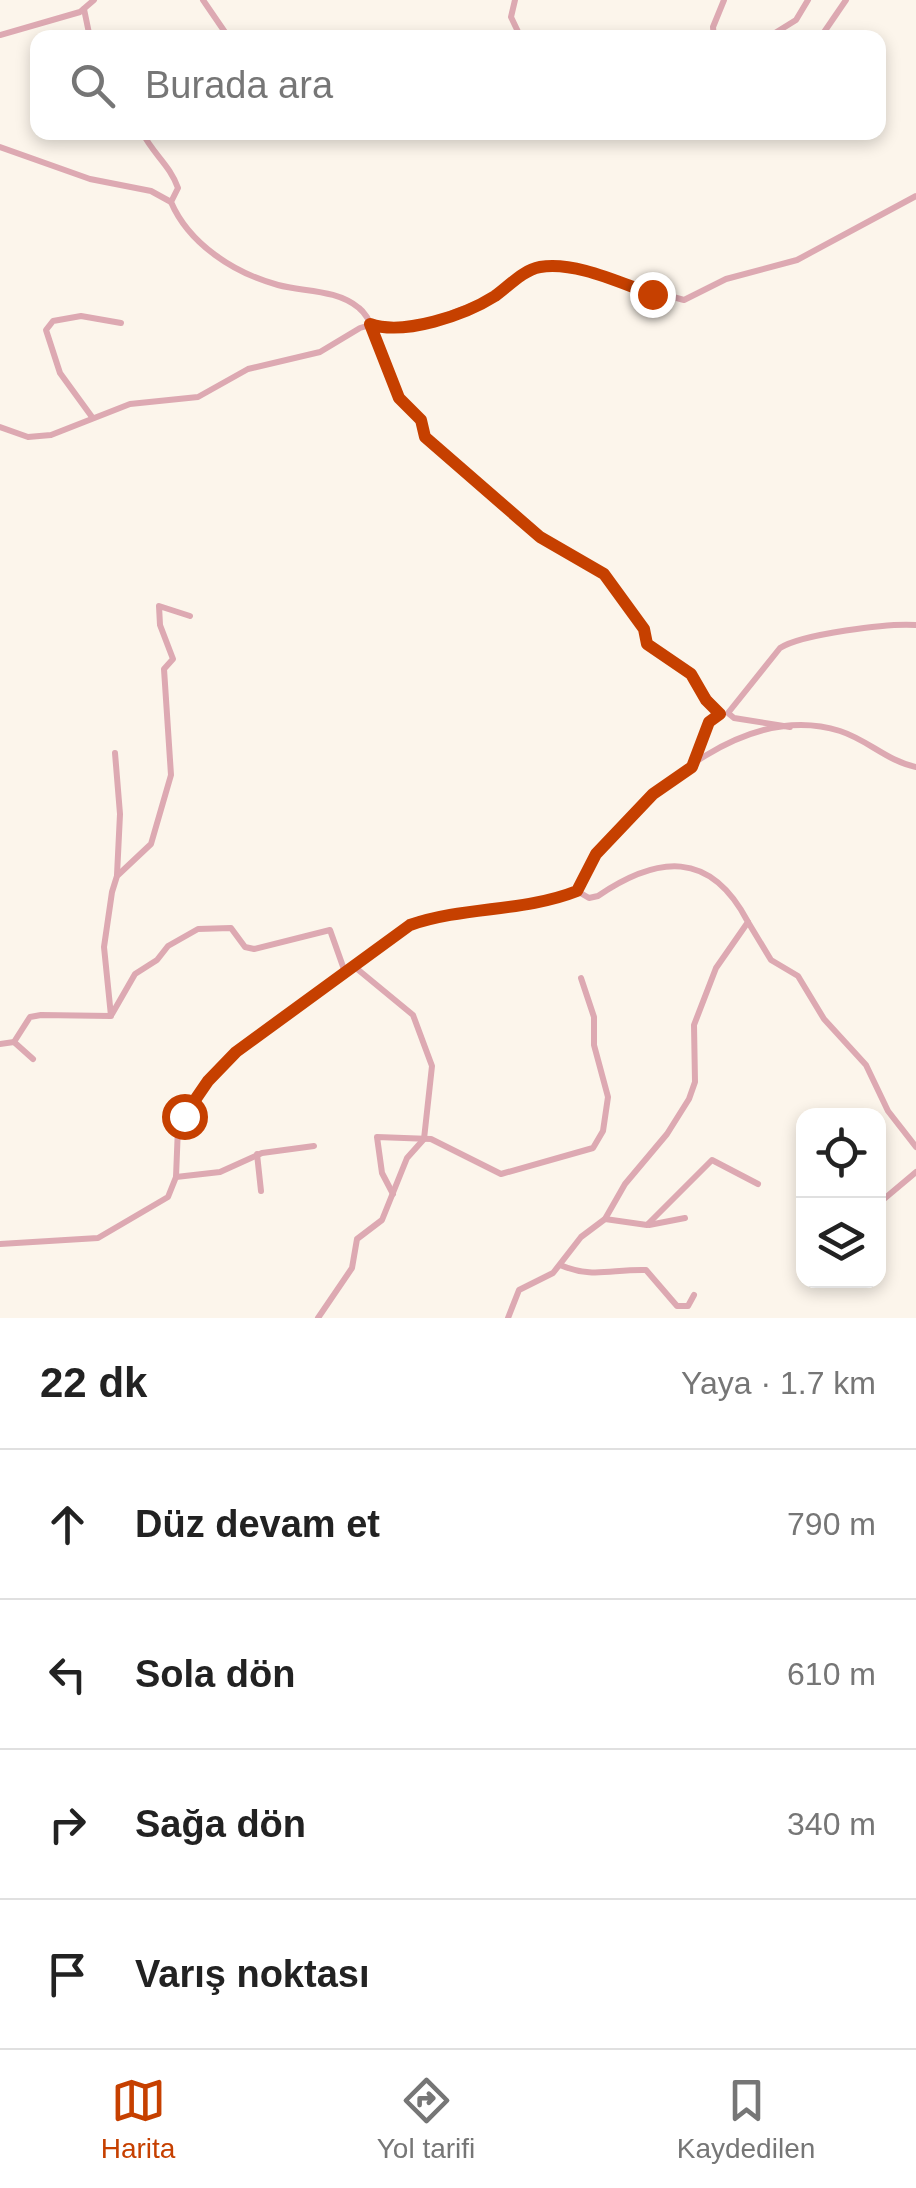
<!DOCTYPE html>
<html lang="tr">
<meta charset="utf-8">
<style>
:root{--surface:#fff;--page:#f6f6f6;--text:#222;--muted:#767676;--line:#e0e0e0;--accent:#c64000}
body{margin:0;font-family:Helvetica,sans-serif;background:var(--page);color:var(--text)}
.controls{position:absolute;right:30px;bottom:30px;display:grid;overflow:hidden;border-radius:20px;box-shadow:0 5px 15px #0003}
.controls button{width:90px;height:90px;display:grid;place-items:center;padding:0;border:0;border-bottom:2px solid var(--line);background:var(--surface);color:var(--text);font:50px sans-serif}
.stop{position:absolute;width:30px;height:30px;margin:-22px;border:8px solid #c64000;border-radius:50%;background:#fff}
.stop.end{background:#c64000;border-color:#fff;box-shadow:0 2px 10px #0008}
.list{margin:0;padding:0;list-style:none}
h2{display:flex;justify-content:space-between;align-items:center;height:130px;margin:0;padding:0 40px;font-size:42px}
h2 small{font-size:32px;font-weight:400;color:var(--muted)}
.list li{display:grid;grid-template-columns:65px 1fr auto;gap:30px;align-items:center;box-sizing:border-box;height:150px;padding:0 40px;border-top:2px solid var(--line)}
.list b{display:block;font-size:38px;white-space:nowrap}
.list em{font-size:32px;font-style:normal;color:var(--muted)}
.icon{flex:none;width:55px;height:55px;fill:none;stroke:currentColor;stroke-width:2;stroke-linecap:round;stroke-linejoin:round}
.map{position:relative;flex:none;width:916px;height:1318px;overflow:hidden}
.search{position:absolute;background:var(--surface);box-shadow:0 5px 15px #0003;left:30px;right:30px;top:30px;height:110px;display:flex;align-items:center;gap:25px;box-sizing:border-box;padding:0 35px;border-radius:20px;color:var(--muted);font-size:38px}
.sheet{height:730px;background:var(--surface)}
nav{display:flex;justify-content:space-around;align-items:center;box-sizing:border-box;height:140px;border-top:2px solid var(--line);background:var(--surface);font-size:28px;color:var(--muted)}
nav a{display:grid;justify-items:center;gap:5px}
nav .on{color:var(--accent)}
.map>svg:first-child{display:block}
.lines{fill:none;stroke-linecap:round;stroke-linejoin:round}
.street{stroke:#dda9b2;stroke-width:6}
.route{stroke:#c64000;stroke-width:12}
</style>
<div class="map">
<svg width="916" height="1318" viewBox="0 0 916 1318">
<rect width="100%" height="100%" fill="#fcf5eb"/>
<g class="lines">
<!-- street -->
<g class="street">
<polyline points="203,0 229,38"/>
<polyline points="515,0 511,17 521,38"/>
<polyline points="84,9 90,38"/>
<polyline points="0,35 80,12 94,0"/>
<polyline points="714,38 713,27 724,0"/>
<polyline points="767,38 796,20 808,0"/>
<polyline points="820,38 846,0"/>
<path d="M142,132c11,22 28,33 36,56l-7,14c18,42 63,71 107,83 26,7 58,4 81,23 17,13 28,64 38,85 9,17 23,24 28,44l115,100 65,37 39,55 3,16 44,29 29,40"/>
<polyline points="0,147 90,179 151,191 171,202"/>
<polyline points="92,417 60,373 46,330 53,321 81,316 121,323"/>
<polyline points="0,427 28,437 51,435 130,404 198,397 248,369 320,352 360,328 370,325 410,329 492,298 537,267 561,266 684,300 726,279 797,260 916,196"/>
<path d="M790,727l-56,-9 -6,-5 52,-65c22,-14 108,-25 136,-23"/>
<polyline points="115,753 120,814 117,875"/>
<polyline points="692,766 709,723 721,714"/>
<polyline points="748,922 771,960 798,976 824,1019 866,1065 888,1111 916,1147"/>
<polyline points="112,1014 135,974 157,960 168,946 198,929 231,928 245,947 254,949 330,930 346,975"/>
<polyline points="14,1042 33,1059"/>
<polyline points="0,1044 14,1042 30,1017 41,1015 111,1016 104,947 112,892 117,876 151,844 171,775 164,669 173,659 160,625 159,606 190,616"/>
<polyline points="257,1154 261,1191"/>
<polyline points="176,1177 220,1172 262,1153 314,1146"/>
<polyline points="393,1194 382,1173 377,1137 431,1139 501,1174 593,1148 603,1131 608,1097 594,1045 594,1017 581,978"/>
<polyline points="878,1204 916,1172"/>
<polyline points="605,1219 647,1225 712,1160 758,1184"/>
<polyline points="649,1225 685,1218"/>
<path d="M0,1244l98,-6 70,-41 8,-20 2,-50 42,-60 191,-142c54,-19 113,-13 166,-34 8,-13 13,-29 22,-40 55,-65 148,-149 241,-120 28,9 47,30 76,36"/>
<path d="M560,1265c33,14 51,4 86,5l31,36h11l6,-11"/>
<polyline points="318,1318 352,1268 357,1239 382,1220 407,1158 424,1139 432,1066 413,1015 356,968"/>
<path d="M508,1318l11,-28 34,-17 28,-36 24,-18 20,-35 42,-50 22,-35 6,-17 -1,-57 22,-57 32,-46c-38,-73 -91,-66 -150,-26l-9,2 -12,-7"/>
</g>
</g>
<g class="lines">
<!-- route -->
<path class="route" d="M184,1116l24,-35 28,-29 174,-127c55,-19 114,-13 167,-34l19,-37 57,-60 39,-27 17,-45 11,-8 -14,-14 -15,-26 -44,-30 -3,-15 -40,-55 -64,-37 -115,-100 -4,-17 -22,-22 -29,-74c34,12 95,-9 125,-28 14,-10 28,-26 45,-29 35,-6 80,16 112,27"/>
</g>
</svg>
<div class="controls">
<button><svg class="icon" aria-label="locate" viewBox="0 0 24 24"><circle cx="12" cy="12" r="6"/><path d="M12 2v4M12 18v4M2 12h4M18 12h4"/></svg></button>
<button><svg class="icon" aria-label="layers" viewBox="0 0 24 24"><path d="M12 4l9 5-9 5-9-5zM3 14l9 5 9-5"/></svg></button>
</div>
<div class="stop" style="left:184px;top:1116px"></div>
<div class="stop end" style="left:652px;top:294px"></div>
<div class="search"><svg class="icon" aria-label="search" viewBox="0 0 24 24"><circle cx="10" cy="10" r="6"/><path d="M15 15l6 6"/></svg>Burada ara</div>
</div>
<section class="sheet">
<h2>22 dk<small>Yaya · 1.7 km</small></h2>
<ul class="list">
<li><svg class="icon" aria-label="ahead" viewBox="0 0 24 24"><path d="M12 20V5M6 11l6-6 6 6"/></svg><div><b>Düz devam et</b></div><em>790 m</em></li>
<li><svg class="icon" aria-label="left" viewBox="0 0 24 24"><path d="M17 20v-9H6M10 6l-5 5 5 5"/></svg><div><b>Sola dön</b></div><em>610 m</em></li>
<li><svg class="icon" aria-label="right" viewBox="0 0 24 24"><path d="M7 20v-9h11M14 6l5 5-5 5"/></svg><div><b>Sağa dön</b></div><em>340 m</em></li>
<li><svg class="icon" aria-label="arrive" viewBox="0 0 24 24"><path d="M6 21V4h12l-3 4 3 4H6"/></svg><div><b>Varış noktası</b></div></li>
</ul>
</section>
<nav>
<a class="on"><svg class="icon" aria-label="map" viewBox="0 0 24 24"><path d="M3 6l6-2 6 2 6-2v14l-6 2-6-2-6 2zM9 4v14M15 6v14"/></svg>Harita</a>
<a><svg class="icon" aria-label="directions" viewBox="0 0 24 24"><path d="M12 3l9 9-9 9-9-9zM9 14v-3h6M13 9l2 2-2 2"/></svg>Yol tarifi</a>
<a><svg class="icon" aria-label="saved" viewBox="0 0 24 24"><path d="M7 4h10v16l-5-4-5 4z"/></svg>Kaydedilen</a>
</nav>
